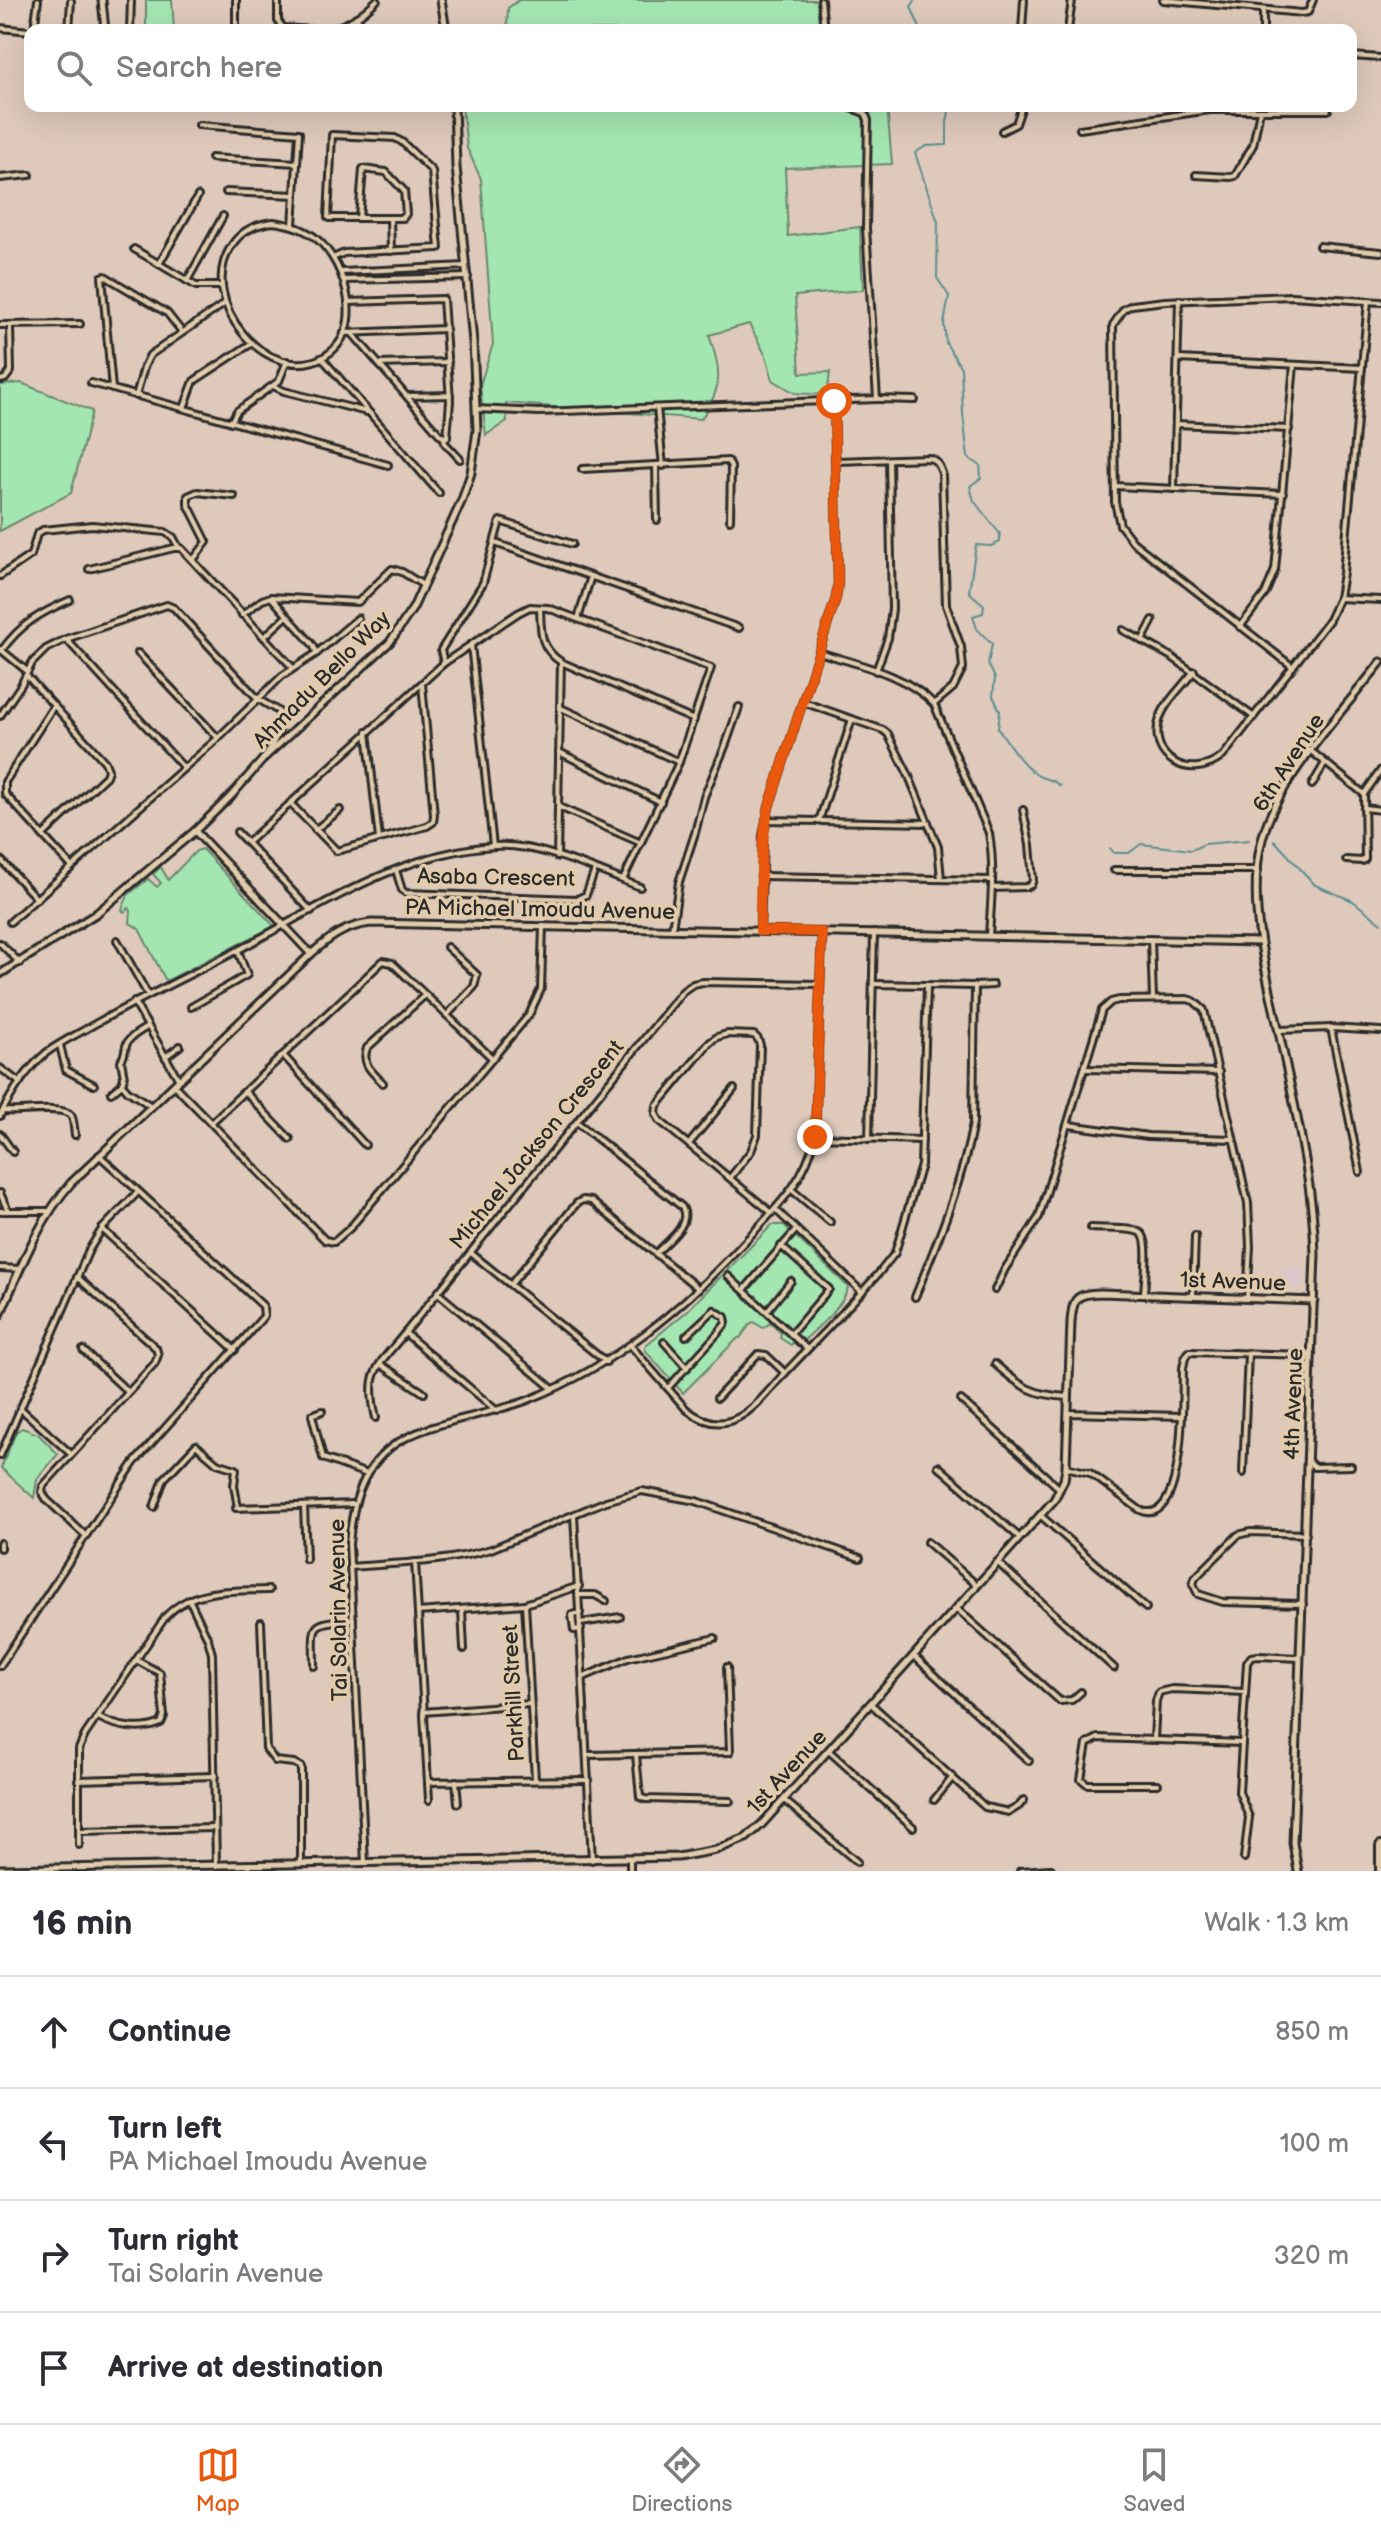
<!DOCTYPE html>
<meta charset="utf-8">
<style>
:root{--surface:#fff;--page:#f7f7f7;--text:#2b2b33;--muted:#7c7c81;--line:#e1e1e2;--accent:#ea580c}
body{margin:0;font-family:"Balsamiq Sans",sans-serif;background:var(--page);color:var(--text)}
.stop{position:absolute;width:24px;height:24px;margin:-18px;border:6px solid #ea580c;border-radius:50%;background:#fff}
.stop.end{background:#ea580c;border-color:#fff;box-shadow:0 2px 8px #0008}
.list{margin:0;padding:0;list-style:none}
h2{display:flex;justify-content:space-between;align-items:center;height:104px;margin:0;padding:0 32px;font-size:34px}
h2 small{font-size:26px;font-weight:400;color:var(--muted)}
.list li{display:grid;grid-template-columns:52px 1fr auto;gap:24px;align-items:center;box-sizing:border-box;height:112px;padding:0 32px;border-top:2px solid var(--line)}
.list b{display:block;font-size:30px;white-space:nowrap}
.list p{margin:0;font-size:26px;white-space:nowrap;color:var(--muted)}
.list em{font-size:26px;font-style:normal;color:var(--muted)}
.icon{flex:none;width:44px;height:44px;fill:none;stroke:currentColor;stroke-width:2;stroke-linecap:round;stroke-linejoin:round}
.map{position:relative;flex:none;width:1381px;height:1871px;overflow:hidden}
.search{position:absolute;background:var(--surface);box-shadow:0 8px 32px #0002;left:24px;right:24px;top:24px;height:88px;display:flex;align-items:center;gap:20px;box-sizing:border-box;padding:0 28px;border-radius:16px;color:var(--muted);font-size:30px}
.sheet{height:552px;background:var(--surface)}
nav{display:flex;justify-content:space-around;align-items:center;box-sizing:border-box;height:112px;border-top:2px solid var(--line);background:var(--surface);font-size:22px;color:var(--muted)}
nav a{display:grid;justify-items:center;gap:4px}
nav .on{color:var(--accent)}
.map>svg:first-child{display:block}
.built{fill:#dbc7cc}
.green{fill:#a4e6b1;stroke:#68886e;stroke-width:2}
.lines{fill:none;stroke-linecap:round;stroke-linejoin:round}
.stream{stroke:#5d8e91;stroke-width:2}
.street-casing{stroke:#2b2b2b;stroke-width:10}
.secondary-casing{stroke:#2b2b2b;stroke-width:11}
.highway-casing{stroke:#2b2b2b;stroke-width:14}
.street{stroke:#e1cbab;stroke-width:4}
.secondary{stroke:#e1cbab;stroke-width:5}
.highway{stroke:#e1cbab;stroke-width:8}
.route{stroke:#ea580c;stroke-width:10}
.labels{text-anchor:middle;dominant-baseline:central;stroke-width:7;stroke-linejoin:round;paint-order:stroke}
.street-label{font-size:22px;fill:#2b2b2b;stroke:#e1cbab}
</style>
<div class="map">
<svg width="1381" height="1871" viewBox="0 0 1381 1871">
<rect width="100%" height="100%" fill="#dec9ba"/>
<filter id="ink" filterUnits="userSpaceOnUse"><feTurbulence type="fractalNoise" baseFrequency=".0125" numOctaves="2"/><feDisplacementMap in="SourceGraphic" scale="16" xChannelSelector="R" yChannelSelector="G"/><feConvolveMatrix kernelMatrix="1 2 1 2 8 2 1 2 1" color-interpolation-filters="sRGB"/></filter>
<g filter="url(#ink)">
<!-- built -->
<polygon class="built" points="1282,1267 1302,1267 1302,1288 1281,1289"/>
<!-- green -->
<g class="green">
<polygon points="146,0 172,0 174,30 146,30"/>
<polygon points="519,0 821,0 823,30 507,30 508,8"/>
<path d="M462,106h425l5,58 -107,4 3,68 72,-9 3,63 -68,6 5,77 30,-1 -3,23 -32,-2 -22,-13 -7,-24 -17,-32 -40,11c12,36 15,51 -8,84l-195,-16 1,18 -21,14 -6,-50 13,-41 -12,-165 -14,-31z"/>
<polygon points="21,383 92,411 71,493 0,531 0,385"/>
<polygon points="202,849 274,926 166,981 139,929 130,923 131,911 129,908 124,912 122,910 128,895 148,879 157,887 161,883 153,874 161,867 168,880 196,851"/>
<path d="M772,1225h12l64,62c-4,20 -35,44 -50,59l-4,-4 -3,3 -11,-7 1,-5 -11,-10 -7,5 -9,-6 -3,1 -11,15h-2l-55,55 -35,-39 -3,-5 1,-4 40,-33z"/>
<polygon points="22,1428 38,1434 58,1454 37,1479 34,1498 1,1468 16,1432"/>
</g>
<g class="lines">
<!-- stream -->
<g class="stream">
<polyline points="915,0 911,7 921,30"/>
<path d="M950,106l-3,16v23l-21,1 -11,7 23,69 -1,56 12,18 -5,28 2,19 15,25 2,46 5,44 12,7 1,13 -11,8 4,15 26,33v8l-9,4 -15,-1 -7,47 15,13 -1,8 -10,3 4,13 15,15 -4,20 7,14 -2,18 7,15 -2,17c11,16 23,36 39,47 8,6 13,2 23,11"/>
<polyline points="1274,840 1315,885 1353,901 1381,923"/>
<polyline points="1110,848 1114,853 1129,853 1141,844 1191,850 1205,844 1249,840"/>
</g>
<defs>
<g id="street">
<path d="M278,0v21l5,7c44,3 61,5 94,-28"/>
<polyline points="821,0 824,30"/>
<polyline points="1163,0 1302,13 1308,12 1313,0"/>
<polyline points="356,17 366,30"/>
<polyline points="0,28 30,31"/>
<polyline points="34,30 38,0"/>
<polyline points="69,30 71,1"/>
<polyline points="130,30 131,0"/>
<polyline points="236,30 236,0"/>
<polyline points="1022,30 1024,0"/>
<polyline points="1068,30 1072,0"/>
<polyline points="1263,30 1263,10"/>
<polyline points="1351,56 1381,58"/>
<polyline points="199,125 299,133 293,225"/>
<polyline points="1080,129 1210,110 1328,110"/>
<polyline points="1002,131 1016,124 1022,106"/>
<polyline points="211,158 297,163"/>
<polyline points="1196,175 1231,177 1235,176 1253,145 1260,110"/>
<polyline points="0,178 30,175"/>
<polyline points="226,192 295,195"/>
<polyline points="390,218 391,251"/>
<path d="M273,222c17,2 31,6 44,17 30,26 49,93 8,117 -56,33 -131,-55 -93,-111 9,-14 24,-21 41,-23z"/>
<polyline points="1319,246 1381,252"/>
<polyline points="134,249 196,286 220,286"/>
<polyline points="333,258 344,253 439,248 432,171 402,142 395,138 332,135 328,217 330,218 403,218 406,214 404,191 386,172 363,169 359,218"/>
<polyline points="159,264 198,196"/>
<polyline points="342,272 465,266"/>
<polyline points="344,280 468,277"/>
<polyline points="187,281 223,216"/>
<polyline points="348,302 443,299 450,401 447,437 441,436 352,333"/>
<polyline points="0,325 80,324"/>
<polyline points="344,333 446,329"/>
<polyline points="322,358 439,493"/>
<polyline points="1178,359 1362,368"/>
<polyline points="379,364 448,362"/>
<polyline points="0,380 5,379 11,371 10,325"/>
<polyline points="91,383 388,465"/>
<polyline points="273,386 284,391 367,412"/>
<polyline points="112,389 102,277 105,276 167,313 182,332"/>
<polyline points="136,396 144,367 150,355 224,304"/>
<polyline points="409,396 450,395"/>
<polyline points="877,399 915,400"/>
<polyline points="184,408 194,381 252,343"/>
<polyline points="657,408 663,466"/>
<polyline points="476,409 539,412 877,399 866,228 868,120 865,113 846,106"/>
<polyline points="231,422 237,411 279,381 287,361"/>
<polyline points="1176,424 1289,429"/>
<polyline points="444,438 445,443 460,459"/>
<path d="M836,461l93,-3c8,2 10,7 13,15l4,132 15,42 2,21 -10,20 -19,16"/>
<polyline points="656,466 657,520"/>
<polyline points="582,469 728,461 731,467 730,520"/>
<polyline points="1115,486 1283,494"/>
<polyline points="1174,489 1179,300"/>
<polyline points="495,543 739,628"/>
<polyline points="193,560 207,542 188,504 188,496 197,492 234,496"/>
<polyline points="89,569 174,548 181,548 293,668"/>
<polyline points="0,576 31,555 37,534 43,530 92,525 165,532 173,537 179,548"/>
<polyline points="1339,598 1381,600"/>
<path d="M540,608c1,24 -1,39 21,54l-4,195"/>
<polyline points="242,615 262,600 271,597 358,602 392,569 402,572 423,585"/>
<polyline points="578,619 591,576"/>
<polyline points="1240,627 1265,594 1275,570 1294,365"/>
<polyline points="1123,630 1172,657 1254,717"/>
<polyline points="264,637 287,616"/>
<polyline points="67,640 184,768"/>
<polyline points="1142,641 1153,620"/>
<polyline points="471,645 493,846"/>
<polyline points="0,649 27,671"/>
<path d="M2,650c19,-26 38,-37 68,-50"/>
<path d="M819,652c39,13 85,21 115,52l55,129c6,35 2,69 0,103"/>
<polyline points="138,653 218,738"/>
<polyline points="317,653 358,618"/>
<polyline points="561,662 694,720"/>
<polyline points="444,663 441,650 483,583 500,521 572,544"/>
<polyline points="1293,667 1133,542 1120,525 1115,502 1113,325 1124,309 1132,305 1165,301 1292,296 1381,302"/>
<polyline points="876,671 888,638 892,609 889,460"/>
<path d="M1194,671c-11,15 -28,30 -34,47 -14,40 31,65 63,38l106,-136 10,-22 4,-25 25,-272"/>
<polyline points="26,675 105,762 108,770 106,776 43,835"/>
<polyline points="803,702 883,730 888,734 908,774 938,847 941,879"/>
<polyline points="53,707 5,782 5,794 72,867"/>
<polyline points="561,708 679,762"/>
<path d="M0,716l21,-31 11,-22 14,-14 20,-10 101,-34 7,3 84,91 20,12c7,15 -3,28 -10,41"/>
<polyline points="367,732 379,839"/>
<polyline points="1311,751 1364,794"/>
<polyline points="559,752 661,802"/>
<polyline points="1312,785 1325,763"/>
<polyline points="290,803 337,851 427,826 433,822 434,815 422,684"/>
<polyline points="559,807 641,843"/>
<polyline points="1364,808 1381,810"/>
<polyline points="766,820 928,823"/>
<polyline points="819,821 852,719"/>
<polyline points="315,830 340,810"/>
<polyline points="237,832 311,911"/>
<polyline points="247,843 444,663 518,613 530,607 548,608 711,668 679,762 623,880"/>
<polyline points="0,859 37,899"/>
<polyline points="1346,860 1362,861 1365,859 1364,794 1381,770"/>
<polyline points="396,870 402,890 406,893 577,899 586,895 595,870"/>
<polyline points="1114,870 1258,870"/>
<polyline points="761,876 992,880"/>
<polyline points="992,888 1026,887 1031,885 1033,880 1030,845 1023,810"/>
<polyline points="10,922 218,738 282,676 317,653 313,645 271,597"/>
<polyline points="672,929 679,882 695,833 704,797 726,744 739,707"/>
<polyline points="760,931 763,836 769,807 836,598 838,583 834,401"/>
<polyline points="117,940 148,995"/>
<polyline points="1151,940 1153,999"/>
<polyline points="0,943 20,963"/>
<polyline points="447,947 477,975 474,987 447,1015"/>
<path d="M874,984l101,2 -2,137c-11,60 -35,117 -58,174"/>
<polyline points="975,986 993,985"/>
<polyline points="134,1002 179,1080"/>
<polyline points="191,1007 247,975 238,951"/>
<polyline points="1331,1028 1360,1172"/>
<polyline points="1280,1030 1331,1028 1381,1031"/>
<polyline points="60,1045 66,1070 94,1085"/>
<polyline points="283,1055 365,1145"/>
<polyline points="165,1057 180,1046"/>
<polyline points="0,1068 19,1082"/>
<polyline points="1085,1069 1219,1072"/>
<path d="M383,1083c-11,-11 -22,-19 -16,-35l58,-53"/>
<path d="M122,1084l2,-7 -3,-16c5,-7 3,-11 6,-18 4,-8 15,-12 21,-17"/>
<polyline points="174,1085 325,1240 334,1242 350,1228 529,1015 541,989 543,926"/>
<polyline points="245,1092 290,1139"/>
<polyline points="111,1093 122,1084 128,1091 151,1106"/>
<path d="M4,1111c13,2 58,-6 67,4 3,5 3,15 4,20"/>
<path d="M0,1116c12,-24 26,-46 46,-63 14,-11 32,-19 47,-28 41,-23 82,-43 124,-64 88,-44 177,-109 278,-115 45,-3 103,25 145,41"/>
<polyline points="213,1121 383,961 392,963 492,1058"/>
<path d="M578,1123l104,84c10,17 -14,34 -26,46"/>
<polyline points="1069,1125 1148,1136 1232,1139"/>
<polyline points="0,1134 13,1152"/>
<polyline points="815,1137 922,1140"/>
<polyline points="869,1139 874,933"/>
<polyline points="689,1144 734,1089"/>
<polyline points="730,1178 751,1151 757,1135 760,1045 758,1039 754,1035 727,1034 717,1037 709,1043 657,1106 656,1114 660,1121 772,1213"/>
<polyline points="792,1190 830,1222"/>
<polyline points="0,1193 8,1211"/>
<polyline points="775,1209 862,1292"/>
<polyline points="0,1211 49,1211"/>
<path d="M1091,1228c11,1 42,-1 50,5 10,7 3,49 3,62"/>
<polyline points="102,1229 235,1350"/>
<polyline points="781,1246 829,1289 791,1334"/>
<polyline points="471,1253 606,1362"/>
<polyline points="0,1268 20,1269"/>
<polyline points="728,1276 807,1349"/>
<polyline points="77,1277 156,1348 158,1355 155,1363 43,1486 42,1492 47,1500 85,1535"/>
<polyline points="511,1284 577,1203 583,1200 591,1201 699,1289"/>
<polyline points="744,1290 796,1230"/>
<polyline points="995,1290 1005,1269 1039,1217 1102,1010 1111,1002 1119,1000 1187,999 1194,1001 1204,1010 1248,1203 1250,1247 1247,1299"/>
<polyline points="438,1293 553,1389"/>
<polyline points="1193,1297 1195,1236"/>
<polyline points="767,1311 791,1281"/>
<polyline points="664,1342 687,1368"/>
<path d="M631,1346l55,63c15,12 33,18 51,9 19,-9 34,-31 49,-46 31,-33 63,-65 93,-99l16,-20 26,-88 6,-179"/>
<polyline points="83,1350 128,1392"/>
<polyline points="380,1364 424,1393"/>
<path d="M995,1364c26,23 37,31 73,33"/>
<polyline points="668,1388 719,1332 726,1323 725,1317 714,1310 686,1336"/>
<polyline points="717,1398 758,1354 766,1355 785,1373"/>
<polyline points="961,1400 1060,1489"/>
<polyline points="20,1408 71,1454"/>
<polyline points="322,1411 312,1415 323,1458 367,1474"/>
<polyline points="497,1411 405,1333 683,991 693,984 703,982 820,984"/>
<polyline points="1068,1413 1181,1416"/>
<path d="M376,1418c-11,-46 1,-51 29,-85"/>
<polyline points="0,1456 89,1250 102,1229 138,1192"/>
<polyline points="1308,1461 1314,1467 1351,1466"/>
<polyline points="938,1466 1019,1537"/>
<path d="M1066,1467l24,6 50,37c47,21 42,-119 43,-142l2,-10 4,-6 123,3"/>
<polyline points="1243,1473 1248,1353"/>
<polyline points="304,1506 306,1559"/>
<polyline points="154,1507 164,1479 196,1445 217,1463 236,1469 234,1485 238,1508"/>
<polyline points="236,1508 354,1504"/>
<polyline points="574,1515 592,1860"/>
<polyline points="1040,1515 1146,1608"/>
<polyline points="927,1542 977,1585"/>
<polyline points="0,1543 0,1548"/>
<polyline points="415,1562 429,1800"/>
<polyline points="997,1562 1114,1668"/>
<path d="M350,1567c47,-4 95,-4 141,-18l115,-48 36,-10 54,10 164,57"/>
<polyline points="579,1595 595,1595 606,1601"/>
<polyline points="189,1599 208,1639 212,1654 216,1866"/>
<polyline points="525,1604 535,1779"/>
<polyline points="1303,1604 1223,1602 1198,1594 1193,1584 1195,1578 1238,1535 1250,1532 1306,1534"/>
<polyline points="956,1608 1060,1701 1072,1700 1081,1692"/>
<polyline points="462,1610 464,1649"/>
<polyline points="418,1612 525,1604 579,1586"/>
<polyline points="580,1613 572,1615 574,1630 581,1629"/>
<polyline points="261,1622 266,1749 275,1761 294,1763 301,1767 301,1864"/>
<polyline points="581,1623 620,1617"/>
<polyline points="914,1656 1029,1761"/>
<polyline points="0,1666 134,1463 264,1316 263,1306 99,1155"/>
<path d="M314,1666c0,-45 -6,-42 39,-47"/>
<polyline points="584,1677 628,1658 715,1638"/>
<polyline points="871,1704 985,1807 1009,1812 1019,1806 1024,1800"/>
<polyline points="423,1712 530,1704"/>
<path d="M98,1717c18,10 43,15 63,6l3,-7 -4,-43 -22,-12"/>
<polyline points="1154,1739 1156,1701 1159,1692 1172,1689 1245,1692"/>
<polyline points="829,1751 913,1827"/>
<polyline points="588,1755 730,1752 727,1667"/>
<polyline points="636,1755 640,1797 645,1799 730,1801"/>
<polyline points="78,1780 215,1776"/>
<polyline points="456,1781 458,1803"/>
<polyline points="428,1782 589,1780"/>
<polyline points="1158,1784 1087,1784 1081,1779 1087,1744 1098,1738 1242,1743"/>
<polyline points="784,1800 857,1862"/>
<polyline points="934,1800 953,1777"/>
<polyline points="80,1831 215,1828"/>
<path d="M79,1845v-96l6,-14 81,-119c28,-29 65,-25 103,-26"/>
<polyline points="1244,1858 1249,1817 1239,1792 1247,1663 1251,1657 1258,1656 1300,1658"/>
<polyline points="630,1859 630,1871"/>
<path d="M365,1863l-16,-319c3,-37 11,-73 42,-97 33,-25 96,-31 137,-47 89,-35 158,-94 222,-164 29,-31 56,-57 65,-99l7,-205"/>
<polyline points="1020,1871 1051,1869"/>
</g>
<g id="secondary">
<polyline points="102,0 105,30"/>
<polyline points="441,0 446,30"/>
<polyline points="195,831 311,954"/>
<polyline points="0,974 97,913 195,831 231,796 266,756 390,642 413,608 462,500 471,473 477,430 473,342 456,167 454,106"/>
<path d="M0,1315c20,-46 38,-94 71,-132l240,-229c19,-17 34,-28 60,-31l889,19"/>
<path d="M0,1869l678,-12 38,-7 30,-12 15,-13 293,-325 10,-20 2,-13 5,-145c2,-25 5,-28 30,-29l213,8"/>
<path d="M1298,1871l-5,-28 22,-589c-2,-76 -21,-148 -36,-222 -14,-66 -37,-146 -11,-211 20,-52 78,-114 113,-159"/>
</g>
<polyline id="highway" points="1381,1871 1381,1846"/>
</defs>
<!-- street casing -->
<use href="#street" class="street-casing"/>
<!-- secondary casing -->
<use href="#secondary" class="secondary-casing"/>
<!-- highway casing -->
<use href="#highway" class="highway-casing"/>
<!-- street -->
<use href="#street" class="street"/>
<!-- secondary -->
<use href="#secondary" class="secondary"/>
<!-- highway -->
<use href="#highway" class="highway"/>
</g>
</g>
<g class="lines" filter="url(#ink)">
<!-- route -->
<path class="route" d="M815,1137l7,-205 -62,-1c1,-41 -1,-84 9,-124l67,-209 2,-15 -4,-182"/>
</g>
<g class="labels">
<!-- street labels -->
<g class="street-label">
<text transform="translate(322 680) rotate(-45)">Ahmadu Bello Way</text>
<text transform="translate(1289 763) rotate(-57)">6th Avenue</text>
<text transform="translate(496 878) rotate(1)">Asaba Crescent</text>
<text transform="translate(540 910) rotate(1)">PA Michael Imoudu Avenue</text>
<text transform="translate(537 1145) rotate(-51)">Michael Jackson Crescent</text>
<text transform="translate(1233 1282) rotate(2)">1st Avenue</text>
<text transform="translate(1294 1404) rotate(-88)">4th Avenue</text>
<text transform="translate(339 1610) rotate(-91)">Tai Solarin Avenue</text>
<text transform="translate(514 1693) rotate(-93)">Parkhill Street</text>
<text transform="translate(787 1772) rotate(-47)">1st Avenue</text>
</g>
</g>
</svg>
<div class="stop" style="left:834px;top:401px"></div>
<div class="stop end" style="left:815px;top:1137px"></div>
<div class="search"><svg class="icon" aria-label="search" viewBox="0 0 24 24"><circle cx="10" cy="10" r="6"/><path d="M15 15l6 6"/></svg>Search here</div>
</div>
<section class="sheet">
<h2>16 min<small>Walk · 1.3 km</small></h2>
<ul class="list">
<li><svg class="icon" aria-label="ahead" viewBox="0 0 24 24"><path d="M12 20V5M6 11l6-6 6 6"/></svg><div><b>Continue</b></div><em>850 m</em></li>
<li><svg class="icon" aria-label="left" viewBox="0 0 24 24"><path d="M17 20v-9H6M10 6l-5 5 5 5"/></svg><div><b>Turn left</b><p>PA Michael Imoudu Avenue</p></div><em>100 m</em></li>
<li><svg class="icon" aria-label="right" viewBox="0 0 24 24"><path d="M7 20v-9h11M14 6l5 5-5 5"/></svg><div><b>Turn right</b><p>Tai Solarin Avenue</p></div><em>320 m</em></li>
<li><svg class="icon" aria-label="arrive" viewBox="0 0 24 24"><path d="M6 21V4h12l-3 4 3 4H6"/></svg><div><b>Arrive at destination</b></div></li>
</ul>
</section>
<nav>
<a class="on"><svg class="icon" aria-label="map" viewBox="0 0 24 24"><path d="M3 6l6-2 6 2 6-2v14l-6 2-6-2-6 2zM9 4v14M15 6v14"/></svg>Map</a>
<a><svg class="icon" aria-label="directions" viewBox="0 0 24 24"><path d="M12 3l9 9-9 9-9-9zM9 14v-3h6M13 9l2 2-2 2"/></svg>Directions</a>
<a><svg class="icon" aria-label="saved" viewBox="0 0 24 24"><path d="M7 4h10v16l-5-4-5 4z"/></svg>Saved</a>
</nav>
